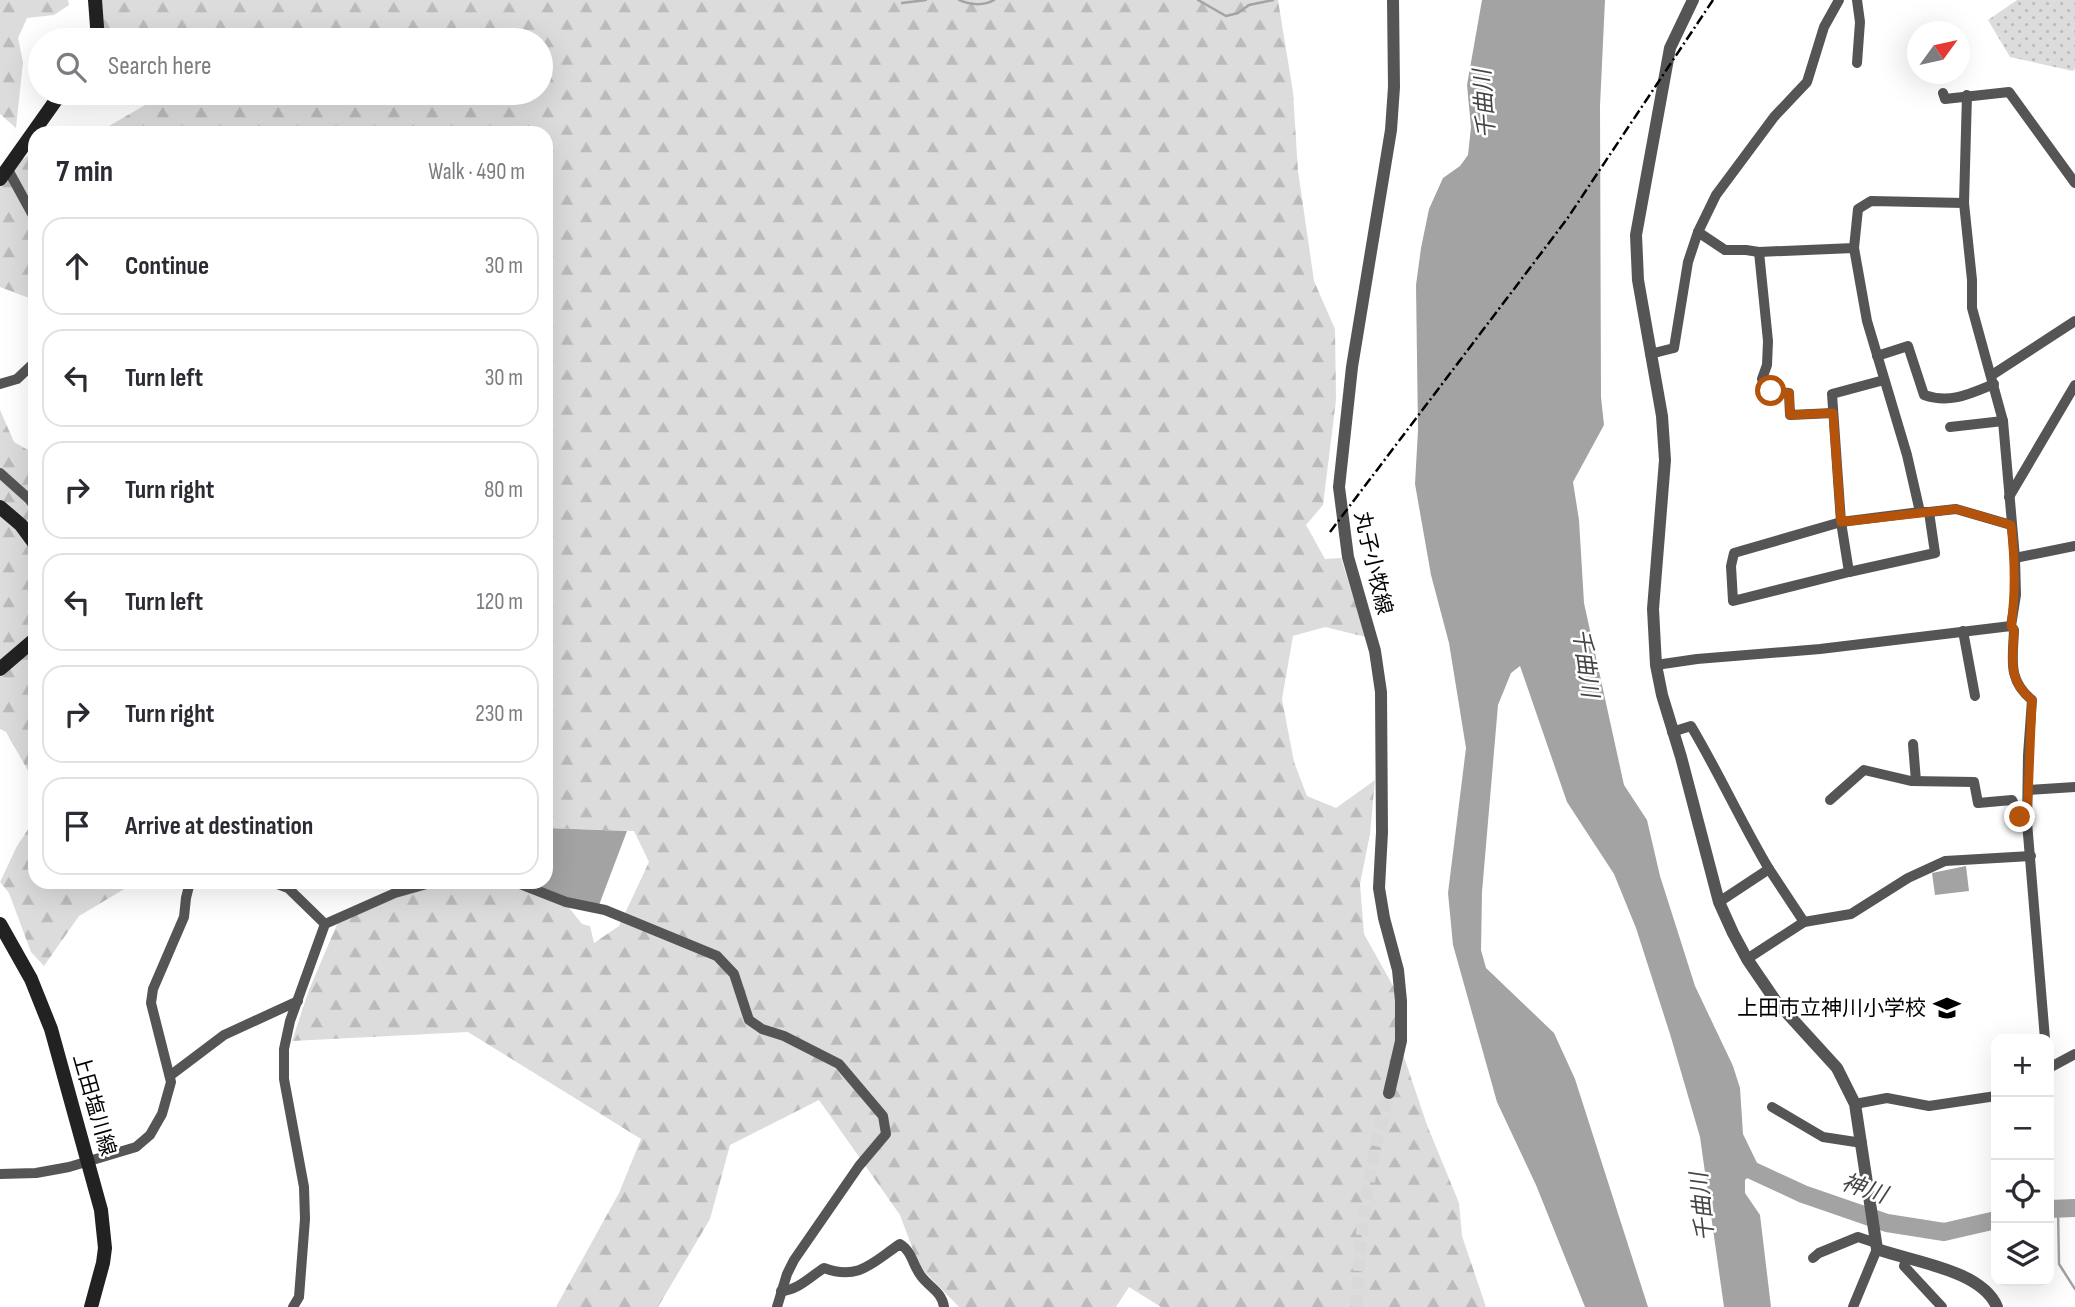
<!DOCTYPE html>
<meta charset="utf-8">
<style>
:root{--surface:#fff;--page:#f2f2f3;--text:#2b2b33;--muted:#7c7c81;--line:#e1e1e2}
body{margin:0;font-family:"Sofia Sans Condensed","Noto Sans JP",sans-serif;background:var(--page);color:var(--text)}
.controls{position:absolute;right:21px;bottom:21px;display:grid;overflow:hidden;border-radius:14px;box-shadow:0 7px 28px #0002}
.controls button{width:63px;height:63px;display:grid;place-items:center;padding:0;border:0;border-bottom:2px solid var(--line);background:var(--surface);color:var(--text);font:35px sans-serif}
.compass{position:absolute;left:1907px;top:21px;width:63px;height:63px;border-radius:50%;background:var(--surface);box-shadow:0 7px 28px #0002;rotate:57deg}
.stop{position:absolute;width:21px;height:21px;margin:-16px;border:5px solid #b45309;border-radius:50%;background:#fff}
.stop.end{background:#b45309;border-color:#fff;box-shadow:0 2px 7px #0008}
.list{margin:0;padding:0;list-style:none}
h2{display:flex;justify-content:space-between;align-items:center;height:91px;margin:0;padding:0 28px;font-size:30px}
h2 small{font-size:23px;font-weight:400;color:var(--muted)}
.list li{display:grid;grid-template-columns:46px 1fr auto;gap:21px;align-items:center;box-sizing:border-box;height:98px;margin:0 14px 14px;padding:0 14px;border:2px solid var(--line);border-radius:21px}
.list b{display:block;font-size:26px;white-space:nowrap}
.list em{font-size:23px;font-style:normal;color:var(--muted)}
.icon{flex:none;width:38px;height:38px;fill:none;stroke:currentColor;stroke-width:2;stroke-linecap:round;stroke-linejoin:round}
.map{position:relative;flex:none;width:2075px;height:1307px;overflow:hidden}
.search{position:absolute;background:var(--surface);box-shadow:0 7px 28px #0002;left:28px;top:28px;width:525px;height:77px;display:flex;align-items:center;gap:18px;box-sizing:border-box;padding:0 24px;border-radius:38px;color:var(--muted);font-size:26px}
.panel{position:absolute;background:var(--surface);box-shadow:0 7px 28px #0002;left:28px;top:126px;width:525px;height:763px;border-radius:21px}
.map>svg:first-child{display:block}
.forest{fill:url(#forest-firs)}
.park{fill:url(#park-dots)}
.water{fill:#a3a3a3}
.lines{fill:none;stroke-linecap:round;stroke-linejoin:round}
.stream{stroke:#a3a3a3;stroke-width:2.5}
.river{stroke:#a3a3a3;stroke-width:18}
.tertiary-tunnel{stroke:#d9d9d9;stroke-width:12;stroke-dasharray:12 6;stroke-linecap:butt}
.minor{stroke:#555;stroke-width:10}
.tertiary{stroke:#555;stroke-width:12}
.secondary{stroke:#222;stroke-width:14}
.rail{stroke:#000;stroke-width:2.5;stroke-dasharray:10 3.5 2 3.5;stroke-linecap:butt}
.route{stroke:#b45309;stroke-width:9}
.labels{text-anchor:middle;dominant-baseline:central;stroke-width:5;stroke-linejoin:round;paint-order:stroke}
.street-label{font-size:21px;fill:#000;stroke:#fff}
.poi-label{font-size:21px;fill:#000;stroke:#fff;text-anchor:end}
.water-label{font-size:23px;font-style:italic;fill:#444;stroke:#fff}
</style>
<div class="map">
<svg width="2075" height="1307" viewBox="0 0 2075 1307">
<defs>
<pattern id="forest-firs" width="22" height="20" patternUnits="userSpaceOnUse" patternTransform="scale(1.75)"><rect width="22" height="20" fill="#dcdcdc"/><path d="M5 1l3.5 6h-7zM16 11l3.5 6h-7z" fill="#bbb"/></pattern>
<pattern id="park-dots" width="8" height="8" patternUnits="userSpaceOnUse" patternTransform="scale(1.75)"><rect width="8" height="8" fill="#dcdcdc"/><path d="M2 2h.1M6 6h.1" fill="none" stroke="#bbb" stroke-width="1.8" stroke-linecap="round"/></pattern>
</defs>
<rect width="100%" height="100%" fill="#fff"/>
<!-- forest -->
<g class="forest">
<polygon points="0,0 68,0 69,5 54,15 27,18 18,38 23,62 16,128 0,114"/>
<polygon points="99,0 1278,0 1293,92 1298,171 1314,281 1335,329 1336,400 1323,505 1306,525 1325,559 1341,558 1366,637 1325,627 1293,636 1282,699 1294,762 1307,796 1336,808 1375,780 1370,834 1360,884 1364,934 1397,993 1403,1018 1404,1057 1427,1125 1459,1203 1462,1236 1486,1307 1161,1307 1129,1287 1116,1307 959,1307 919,1266 900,1215 819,1100 730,1145 710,1219 658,1307 556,1307 619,1193 641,1139 468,1032 292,1041 309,990 338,922 398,897 436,886 455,882 505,882 566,904 582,924 590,926 594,943 619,926 649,862 634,831 546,828 546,133 107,133 104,129 145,105 137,93 541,93 541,40 105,40"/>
<polygon points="33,152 35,157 35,297 29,298 0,287 0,176"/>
<polygon points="0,410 14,442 35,454 35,783 6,732 0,729"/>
<polygon points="35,819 35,882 136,882 79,916 44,966 31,952 9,893 0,882 17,846"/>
</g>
<!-- park -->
<polygon class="park" points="2017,0 2075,0 2075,69 2073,71 2010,57 1988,20"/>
<!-- water -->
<g class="water">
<polygon points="1482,0 1605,0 1600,106 1601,397 1604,425 1573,482 1579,520 1584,603 1624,785 1647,820 1660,876 1695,986 1733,1066 1740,1088 1743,1134 1759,1167 1745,1180 1745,1193 1760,1215 1771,1307 1724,1307 1700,1137 1670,1034 1636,928 1614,874 1567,802 1520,666 1511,673 1498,705 1482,892 1481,950 1486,968 1554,1033 1575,1079 1648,1307 1585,1307 1536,1185 1497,1102 1453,945 1448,893 1466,748 1449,643 1431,575 1415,484 1418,430 1416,285 1421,248 1429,209 1443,178 1460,166 1468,155 1471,127 1467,85"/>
<polygon points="546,828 627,831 599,905 568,900 530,882 546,882"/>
<polygon points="1966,866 1969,891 1935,895 1932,873"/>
</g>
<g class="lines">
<!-- stream -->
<g class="stream">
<path d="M959,0c10,5 25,6 35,0"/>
<polyline points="1198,0 1226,16 1238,13 1249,5 1273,0"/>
<polyline points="902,3 926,0"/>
<polyline points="2058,1209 2059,1264 2075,1289"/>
</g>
<!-- river -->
<g class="river">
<polyline points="1734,1162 1803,1194 1887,1223 1944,1232 1996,1220"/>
<polyline points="2049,1209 2075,1208"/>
</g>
<!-- tertiary-tunnel -->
<path class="tertiary-tunnel" d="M1357,1307c2,-72 12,-145 32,-214"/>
<!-- minor -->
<g class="minor">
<polyline points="1857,0 1860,22 1857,63"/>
<polyline points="1943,93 1945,99 2009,92 2075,183"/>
<path d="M1967,95l-3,108 8,77v28l31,113 12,137 1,37 -5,31 3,4c-1,29 -7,50 18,70l-4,55 -1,67 18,217"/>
<polyline points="7,168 35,219"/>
<polyline points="1698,232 1725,250 1746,250 1759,252 1854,248 1858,209 1871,201 1964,203"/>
<polyline points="1854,248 1867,321 1907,455 1920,512"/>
<polyline points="1759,252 1768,341 1767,365 1762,379 1764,386 1771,391 1789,393 1790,415 1833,413"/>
<polyline points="1650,354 1674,348 1688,262 1698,232 1716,195 1774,117 1807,82 1824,27 1839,0"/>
<path d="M1877,356l31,-10 16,49c26,9 46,-1 70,-11"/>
<polyline points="1992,375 2075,321"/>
<polyline points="0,384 17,379 35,362"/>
<polyline points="1950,427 2003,421"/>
<polyline points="0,473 29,499 35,507"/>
<polyline points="2009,497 2075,385"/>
<polygon points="1920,512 1929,512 1935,553 1849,572 1733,601 1731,566 1734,553 1841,522"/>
<polyline points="1929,512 1956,509 2011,525"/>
<polyline points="2015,558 2075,546"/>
<polyline points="1849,572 1841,522 1832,394 1884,380"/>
<polyline points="1963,631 1975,696"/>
<polyline points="1656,665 1697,659 1820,649 2011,626"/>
<path d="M1672,732l19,-6c28,47 50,96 78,143l-50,33"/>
<polyline points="1913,744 1916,781"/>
<polyline points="2028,790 2075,787"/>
<polyline points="1830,800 1864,770 1911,781 1974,782 1978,803 2012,800 2020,817 2027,822"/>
<polyline points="272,882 288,888 325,924"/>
<polyline points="515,882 566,902 605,910 717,956 734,974 749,1020 762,1029 784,1036 839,1064 883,1116 886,1134 859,1166 794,1260 787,1274 777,1307"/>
<polyline points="1804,922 1851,914 1908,878 1945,861 2031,856"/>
<polyline points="1747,959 1804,922 1769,869"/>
<polyline points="2049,1068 2075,1054"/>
<polyline points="171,1075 224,1035 298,1001"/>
<polyline points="1855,1104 1887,1098 1929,1106 1996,1096"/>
<polyline points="1772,1107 1823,1137 1862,1143"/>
<polyline points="0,1174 36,1173 69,1167 136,1147 150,1135 162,1114 171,1082 151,1003 153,989 184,917 186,898 190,882"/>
<polyline points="1813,1258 1819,1253 1858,1237 1876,1243"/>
<polyline points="1906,1259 1904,1266 1942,1307"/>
<path d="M781,1291c16,0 30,-15 43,-23 35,13 49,-6 76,-24 12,7 13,22 21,32 9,12 21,16 23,31"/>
<polyline points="293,1307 299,1297 305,1219 304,1187 284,1079 284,1049 290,1021 325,924 395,893 434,882"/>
<polyline points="1853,1307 1877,1249"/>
</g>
<!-- tertiary -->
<g class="tertiary">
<path d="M1693,0l-23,48 -34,187 2,45 24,136 3,44 -12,149 3,56 6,30 19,62 38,145 14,31 14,26 28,41 62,68 18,36 22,145c36,13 105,21 120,58"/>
<polyline points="1389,1093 1401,1041 1401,1001 1398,970 1384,918 1379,888 1382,832 1381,692 1375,651 1348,557 1339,487 1352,367 1391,130 1394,87 1393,0"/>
</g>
<!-- secondary -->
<g class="secondary">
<polyline points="95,0 98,40"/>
<polyline points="0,179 61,93"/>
<polyline points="0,507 21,525 35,544"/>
<polyline points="0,669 35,639"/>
<polyline points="0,924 31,979 51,1029 101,1210 105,1248 103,1263 91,1307"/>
</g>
<!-- rail -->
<polyline class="rail" points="1330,532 1567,219 1713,0"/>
</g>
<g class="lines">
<!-- route -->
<path class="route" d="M1771,391l18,2 1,22 43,-2 8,109 115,-13 55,16c4,35 5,66 0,101l3,4c-1,29 -7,50 18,70l-5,122 -7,-5"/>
</g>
<!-- icons -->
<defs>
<symbol id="school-bare" viewBox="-9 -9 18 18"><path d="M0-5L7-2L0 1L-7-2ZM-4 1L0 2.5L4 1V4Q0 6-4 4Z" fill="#000" stroke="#fff" stroke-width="2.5" paint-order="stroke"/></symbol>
</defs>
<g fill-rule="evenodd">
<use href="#school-bare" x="1928" y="989" width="38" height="38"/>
</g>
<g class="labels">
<!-- street labels -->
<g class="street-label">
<text transform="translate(1373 563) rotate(77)">丸子小牧線</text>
<text transform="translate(94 1105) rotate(74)">上田塩川線</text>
</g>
<!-- poi labels -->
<g class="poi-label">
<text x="1926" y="1008">上田市立神川小学校</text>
</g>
<!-- water labels -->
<g class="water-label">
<text transform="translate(1485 104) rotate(-94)">千曲川</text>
<text transform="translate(1585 663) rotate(82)">千曲川</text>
<text transform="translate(1864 1189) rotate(19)">神川</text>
<text transform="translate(1703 1207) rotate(-96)">千曲川</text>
</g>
</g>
</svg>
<div class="controls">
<button>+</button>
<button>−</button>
<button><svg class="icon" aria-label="locate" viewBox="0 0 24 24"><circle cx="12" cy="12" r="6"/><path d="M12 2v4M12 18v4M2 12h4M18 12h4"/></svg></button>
<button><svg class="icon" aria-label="layers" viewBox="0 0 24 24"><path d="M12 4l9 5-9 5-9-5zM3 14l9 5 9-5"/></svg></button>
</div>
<svg class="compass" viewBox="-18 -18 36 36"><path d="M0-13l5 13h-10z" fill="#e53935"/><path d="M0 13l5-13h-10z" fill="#7c7c81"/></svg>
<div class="stop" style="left:1771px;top:391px"></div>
<div class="stop end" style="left:2020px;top:817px"></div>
<div class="search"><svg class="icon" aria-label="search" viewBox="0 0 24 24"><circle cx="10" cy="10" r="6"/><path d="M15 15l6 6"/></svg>Search here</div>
<section class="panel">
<h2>7 min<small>Walk · 490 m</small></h2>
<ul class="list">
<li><svg class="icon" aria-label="ahead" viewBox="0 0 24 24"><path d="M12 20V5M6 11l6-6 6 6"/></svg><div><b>Continue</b></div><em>30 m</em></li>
<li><svg class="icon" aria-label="left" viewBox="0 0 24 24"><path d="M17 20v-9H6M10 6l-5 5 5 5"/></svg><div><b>Turn left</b></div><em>30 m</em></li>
<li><svg class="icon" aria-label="right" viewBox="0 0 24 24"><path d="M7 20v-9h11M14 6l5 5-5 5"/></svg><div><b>Turn right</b></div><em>80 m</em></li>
<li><svg class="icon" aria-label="left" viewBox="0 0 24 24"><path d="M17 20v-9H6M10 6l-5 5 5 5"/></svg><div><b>Turn left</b></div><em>120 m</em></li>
<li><svg class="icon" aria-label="right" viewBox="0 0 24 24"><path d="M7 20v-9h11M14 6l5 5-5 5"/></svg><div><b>Turn right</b></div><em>230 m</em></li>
<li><svg class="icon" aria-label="arrive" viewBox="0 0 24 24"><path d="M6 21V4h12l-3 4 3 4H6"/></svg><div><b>Arrive at destination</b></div></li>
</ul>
</section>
</div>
